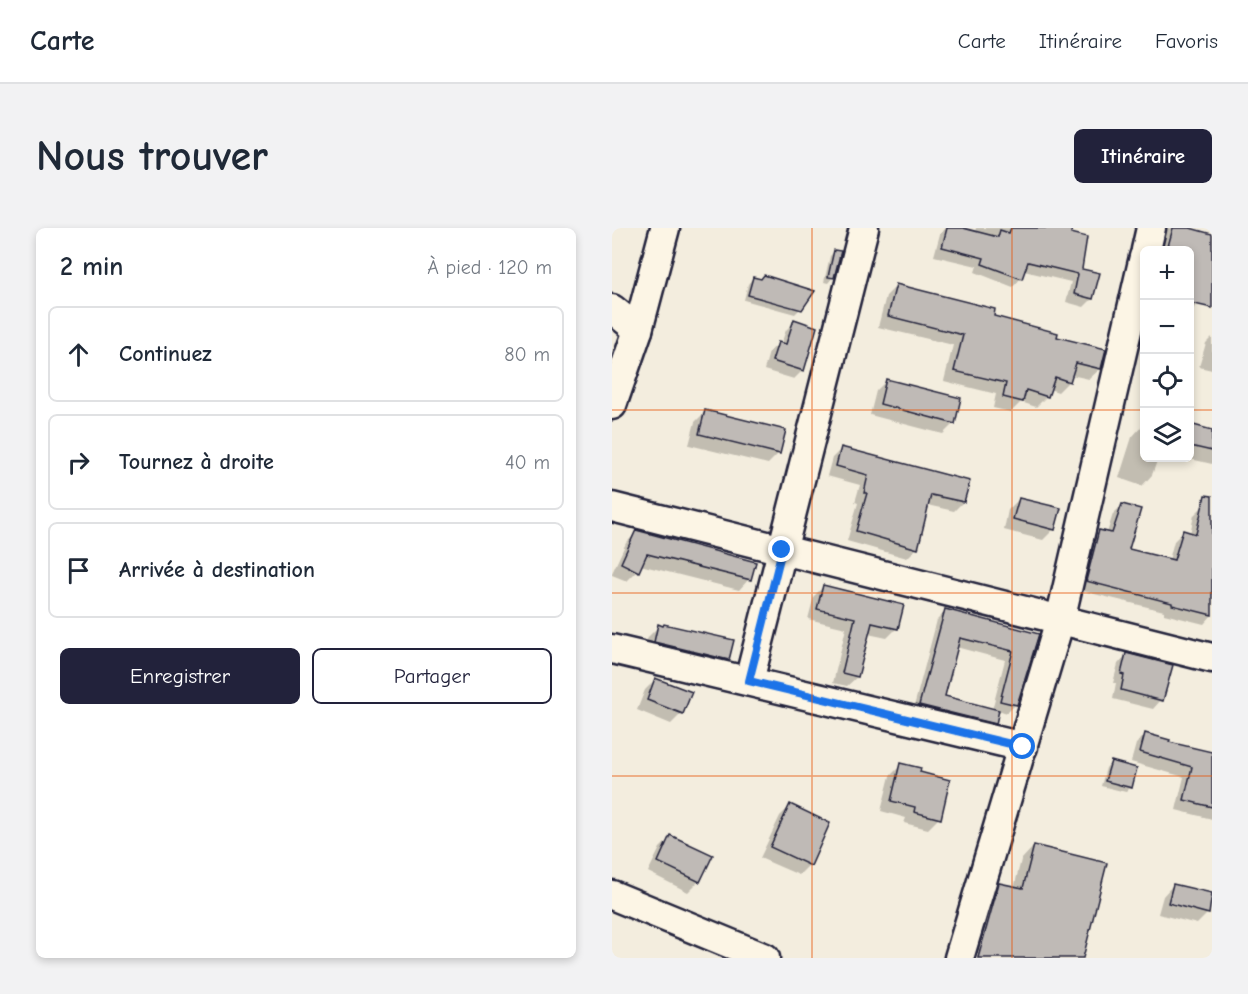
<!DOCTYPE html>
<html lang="fr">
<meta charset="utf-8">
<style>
:root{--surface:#fff;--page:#f2f2f3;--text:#1f2937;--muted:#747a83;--line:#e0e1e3;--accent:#22223b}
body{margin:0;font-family:"Comic Neue",sans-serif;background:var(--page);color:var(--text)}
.controls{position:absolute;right:18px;top:18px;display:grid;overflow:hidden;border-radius:9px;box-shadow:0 3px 9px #0003}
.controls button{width:54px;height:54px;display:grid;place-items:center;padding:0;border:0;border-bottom:2px solid var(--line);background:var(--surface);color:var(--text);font:30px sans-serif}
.stop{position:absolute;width:18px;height:18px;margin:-14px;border:4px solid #1a73e8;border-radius:50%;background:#fff}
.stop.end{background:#1a73e8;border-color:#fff;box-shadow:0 2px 6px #0008}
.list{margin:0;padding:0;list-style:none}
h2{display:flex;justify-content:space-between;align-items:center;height:78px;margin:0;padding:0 24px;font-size:26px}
h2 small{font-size:20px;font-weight:400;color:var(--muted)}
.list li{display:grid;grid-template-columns:39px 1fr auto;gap:18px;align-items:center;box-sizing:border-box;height:96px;margin:0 12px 12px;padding:0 12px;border:2px solid var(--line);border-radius:9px}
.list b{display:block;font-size:22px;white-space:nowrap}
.list em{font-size:20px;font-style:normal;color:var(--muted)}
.actions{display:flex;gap:12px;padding:18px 24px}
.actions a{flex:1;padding:14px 0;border:2px solid var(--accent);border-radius:9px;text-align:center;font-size:21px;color:var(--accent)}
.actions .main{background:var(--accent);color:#fff}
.icon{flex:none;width:33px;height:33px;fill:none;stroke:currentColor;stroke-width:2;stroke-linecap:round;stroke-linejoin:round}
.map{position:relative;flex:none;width:600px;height:730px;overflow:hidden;border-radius:9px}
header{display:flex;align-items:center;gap:36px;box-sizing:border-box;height:84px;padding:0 30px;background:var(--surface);border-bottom:2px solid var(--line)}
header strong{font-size:28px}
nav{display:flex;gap:33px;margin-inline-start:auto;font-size:21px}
.intro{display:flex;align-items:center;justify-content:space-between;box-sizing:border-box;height:144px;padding:0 36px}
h1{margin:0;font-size:42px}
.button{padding:15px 27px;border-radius:9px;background:var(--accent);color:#fff;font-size:21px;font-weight:700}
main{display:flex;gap:36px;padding:0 36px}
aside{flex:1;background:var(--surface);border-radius:9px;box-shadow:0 3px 9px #0003}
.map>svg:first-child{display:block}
.shadow{fill:#0003;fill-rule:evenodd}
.building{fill:#bfbab6;stroke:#22223b;stroke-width:1.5}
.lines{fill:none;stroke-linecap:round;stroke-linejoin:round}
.minor-casing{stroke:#22223b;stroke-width:33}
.minor{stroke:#fcf5e5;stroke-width:28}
.route{stroke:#1a73e8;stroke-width:8}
.grid{fill:none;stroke:#e8590c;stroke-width:1.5;stroke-opacity:0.55}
</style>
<header>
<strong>Carte</strong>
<nav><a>Carte</a><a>Itinéraire</a><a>Favoris</a></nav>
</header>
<div class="intro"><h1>Nous trouver</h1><a class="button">Itinéraire</a></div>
<main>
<aside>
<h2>2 min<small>À pied · 120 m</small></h2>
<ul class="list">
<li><svg class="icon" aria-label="ahead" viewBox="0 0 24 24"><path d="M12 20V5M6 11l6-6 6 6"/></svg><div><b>Continuez</b></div><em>80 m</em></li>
<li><svg class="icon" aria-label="right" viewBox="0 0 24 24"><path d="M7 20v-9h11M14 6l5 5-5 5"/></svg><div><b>Tournez à droite</b></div><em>40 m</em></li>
<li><svg class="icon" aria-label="arrive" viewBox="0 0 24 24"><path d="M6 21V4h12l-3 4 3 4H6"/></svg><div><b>Arrivée à destination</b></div></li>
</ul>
<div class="actions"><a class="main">Enregistrer</a><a>Partager</a></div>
</aside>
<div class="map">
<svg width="600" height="730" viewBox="0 0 600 730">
<rect width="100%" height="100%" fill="#f3edde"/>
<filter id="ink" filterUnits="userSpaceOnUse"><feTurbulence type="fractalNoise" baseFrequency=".0167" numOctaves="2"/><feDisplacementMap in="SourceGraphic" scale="12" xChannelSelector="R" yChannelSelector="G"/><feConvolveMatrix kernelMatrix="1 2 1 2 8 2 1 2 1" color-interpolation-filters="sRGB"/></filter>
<g filter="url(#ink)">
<!-- shadow -->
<g class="shadow">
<polygon points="334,0 345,0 363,5 364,0 459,0 457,6 480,71 472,79 454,74 459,54 412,43 409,50 401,59 363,44 365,38 322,28 328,6"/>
<polygon points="552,0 580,0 579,2 600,8 600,56 578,85 578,22 547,22"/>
<polygon points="223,23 221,49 216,55 212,54 218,28"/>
<polygon points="141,50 188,81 183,86 132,72 136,56"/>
<polygon points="284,58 443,110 492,122 488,141 477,151 459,147 457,153 446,164 437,161 435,168 424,179 409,174 399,184 381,180 384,166 332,153 341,117 266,99 274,68"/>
<polygon points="183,93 191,142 182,151 152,142 157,124 166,116 169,116 174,102"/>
<polygon points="600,109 600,142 587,139 594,115"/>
<polygon points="274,153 342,195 331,206 258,187 264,163"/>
<polygon points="93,184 172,203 166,226 156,236 77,217 83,194"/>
<polygon points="532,196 532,230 546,230 540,247 530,258 507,250 520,209"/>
<polygon points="578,198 600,203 600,236 574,230 578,230"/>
<polygon points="230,220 351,274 342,283 315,277 305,320 295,330 235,313 246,275 243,274 248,257 215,248 220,230"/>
<polygon points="407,271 442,301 431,312 392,302 396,282"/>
<polygon points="510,277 515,322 557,332 562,313 571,304 578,306 582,287 591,278 600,280 600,387 592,396 552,386 552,383 466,362 478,312 487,304 495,305 501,286"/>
<polygon points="25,304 137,351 127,362 28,337 25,343 15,353 0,347 0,345 14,315"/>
<polygon points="212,358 285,400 275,410 256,406 245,449 235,458 221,455 234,400 196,391 202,368"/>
<path d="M334,383l91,24 -21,69 -9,9 -9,-3 -4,13 -8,8 -74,-17 25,-94zM344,419l49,13 -13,50 -49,-13z"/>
<polygon points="47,398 116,431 105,442 32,424 36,409"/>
<polygon points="514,427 549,472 541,481 501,471 504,455 501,455 506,436"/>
<polygon points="44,451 70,485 59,496 25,482 33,462"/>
<polygon points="533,507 555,515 600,526 600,591 564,582 572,549 519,534 524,516"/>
<polygon points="499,534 519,559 514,564 489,558 494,540"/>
<polygon points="289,537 306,545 327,590 316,601 292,595 294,590 269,583 278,548"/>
<polygon points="178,578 197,637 187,647 148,630 168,588"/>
<polygon points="59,609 87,653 76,664 36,644 48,620"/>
<polygon points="422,618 470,730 356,730 374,670 387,657 402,660 409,632"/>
<polygon points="561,657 600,667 596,685 585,696 546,686 551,668"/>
</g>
<!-- building -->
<g class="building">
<polygon points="335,0 351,0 386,9 388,2 397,5 399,0 460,0 459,5 475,9 470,41 488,45 481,71 462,66 466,46 416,34 410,51 370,36 372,30 330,19"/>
<polygon points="561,0 578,0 600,6 600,80 578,75 578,22 555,22"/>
<polygon points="222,22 229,23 222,50 216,49"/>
<polygon points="152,47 203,63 190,82 136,67 141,49 149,51"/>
<polygon points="284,56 383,81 382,88 446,105 445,109 494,121 489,141 464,135 458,154 443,149 436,169 414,162 411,174 391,169 394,155 342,143 351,107 276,88"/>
<polygon points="182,91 205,99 192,143 160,133 166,114 174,116"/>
<polygon points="274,151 349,170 343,196 268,176"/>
<polygon points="93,182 174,202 168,226 87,206"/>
<polygon points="578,196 600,202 600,223 578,218"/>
<polygon points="229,219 358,253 352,274 319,267 306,321 244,303 255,265 252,265 256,247 224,238"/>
<polygon points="593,267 600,268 600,387 560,377 560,375 474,353 487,302 500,305 510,276 529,281 517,321 562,332 571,302 584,306"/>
<polygon points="407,270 449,280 443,302 401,291"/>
<polygon points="24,302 144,334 139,352 35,326 27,344 9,335"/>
<polygon points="211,357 292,377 286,401 260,395 246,449 230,445 243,390 205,381"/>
<polygon points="333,381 427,406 405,477 388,473 401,423 348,410 333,468 387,482 384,496 307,477"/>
<polygon points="46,396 51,398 52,396 122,412 117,432 42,414"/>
<polygon points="514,425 561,437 551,473 509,462 512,447 509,446"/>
<polygon points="43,450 80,464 71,486 35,472"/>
<polygon points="533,505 558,512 557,514 600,524 600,579 572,572 580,539 528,524"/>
<polygon points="499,533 525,540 520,560 493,553"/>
<polygon points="288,535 309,540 308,544 338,552 329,591 302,584 303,579 279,573"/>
<polygon points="178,576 218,595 199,638 158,619"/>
<polygon points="58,607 101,627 88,654 46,634"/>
<polygon points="422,617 495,635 471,730 366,730 387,655 411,660"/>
<polygon points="561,656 600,665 597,686 556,675"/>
</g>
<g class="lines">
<defs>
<g id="minor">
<polyline points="534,22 539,0"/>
<polyline points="0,81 26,102"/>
<polyline points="0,177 26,102 53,0"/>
<polyline points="0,279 600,430"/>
<polyline points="0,421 411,519"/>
<polyline points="137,453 252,0"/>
<polyline points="0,667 153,730"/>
<polyline points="347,730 448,392 532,29"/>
</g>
</defs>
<!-- minor casing -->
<use href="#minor" class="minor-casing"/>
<!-- minor -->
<use href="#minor" class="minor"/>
</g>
</g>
<g class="lines" filter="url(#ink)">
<!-- route -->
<polyline class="route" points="170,322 137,453 411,519"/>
</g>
<!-- grid -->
<path class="grid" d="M200,0v730M400,0v730M0,182h532M578,182h22M0,365h600M0,548h600"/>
</svg>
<div class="controls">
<button>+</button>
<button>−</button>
<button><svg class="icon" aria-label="locate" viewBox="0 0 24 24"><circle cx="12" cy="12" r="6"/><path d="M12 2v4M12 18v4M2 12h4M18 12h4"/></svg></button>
<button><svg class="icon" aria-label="layers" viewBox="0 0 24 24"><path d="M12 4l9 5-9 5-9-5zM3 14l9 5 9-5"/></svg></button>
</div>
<div class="stop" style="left:411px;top:519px"></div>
<div class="stop end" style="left:170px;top:322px"></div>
</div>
</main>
